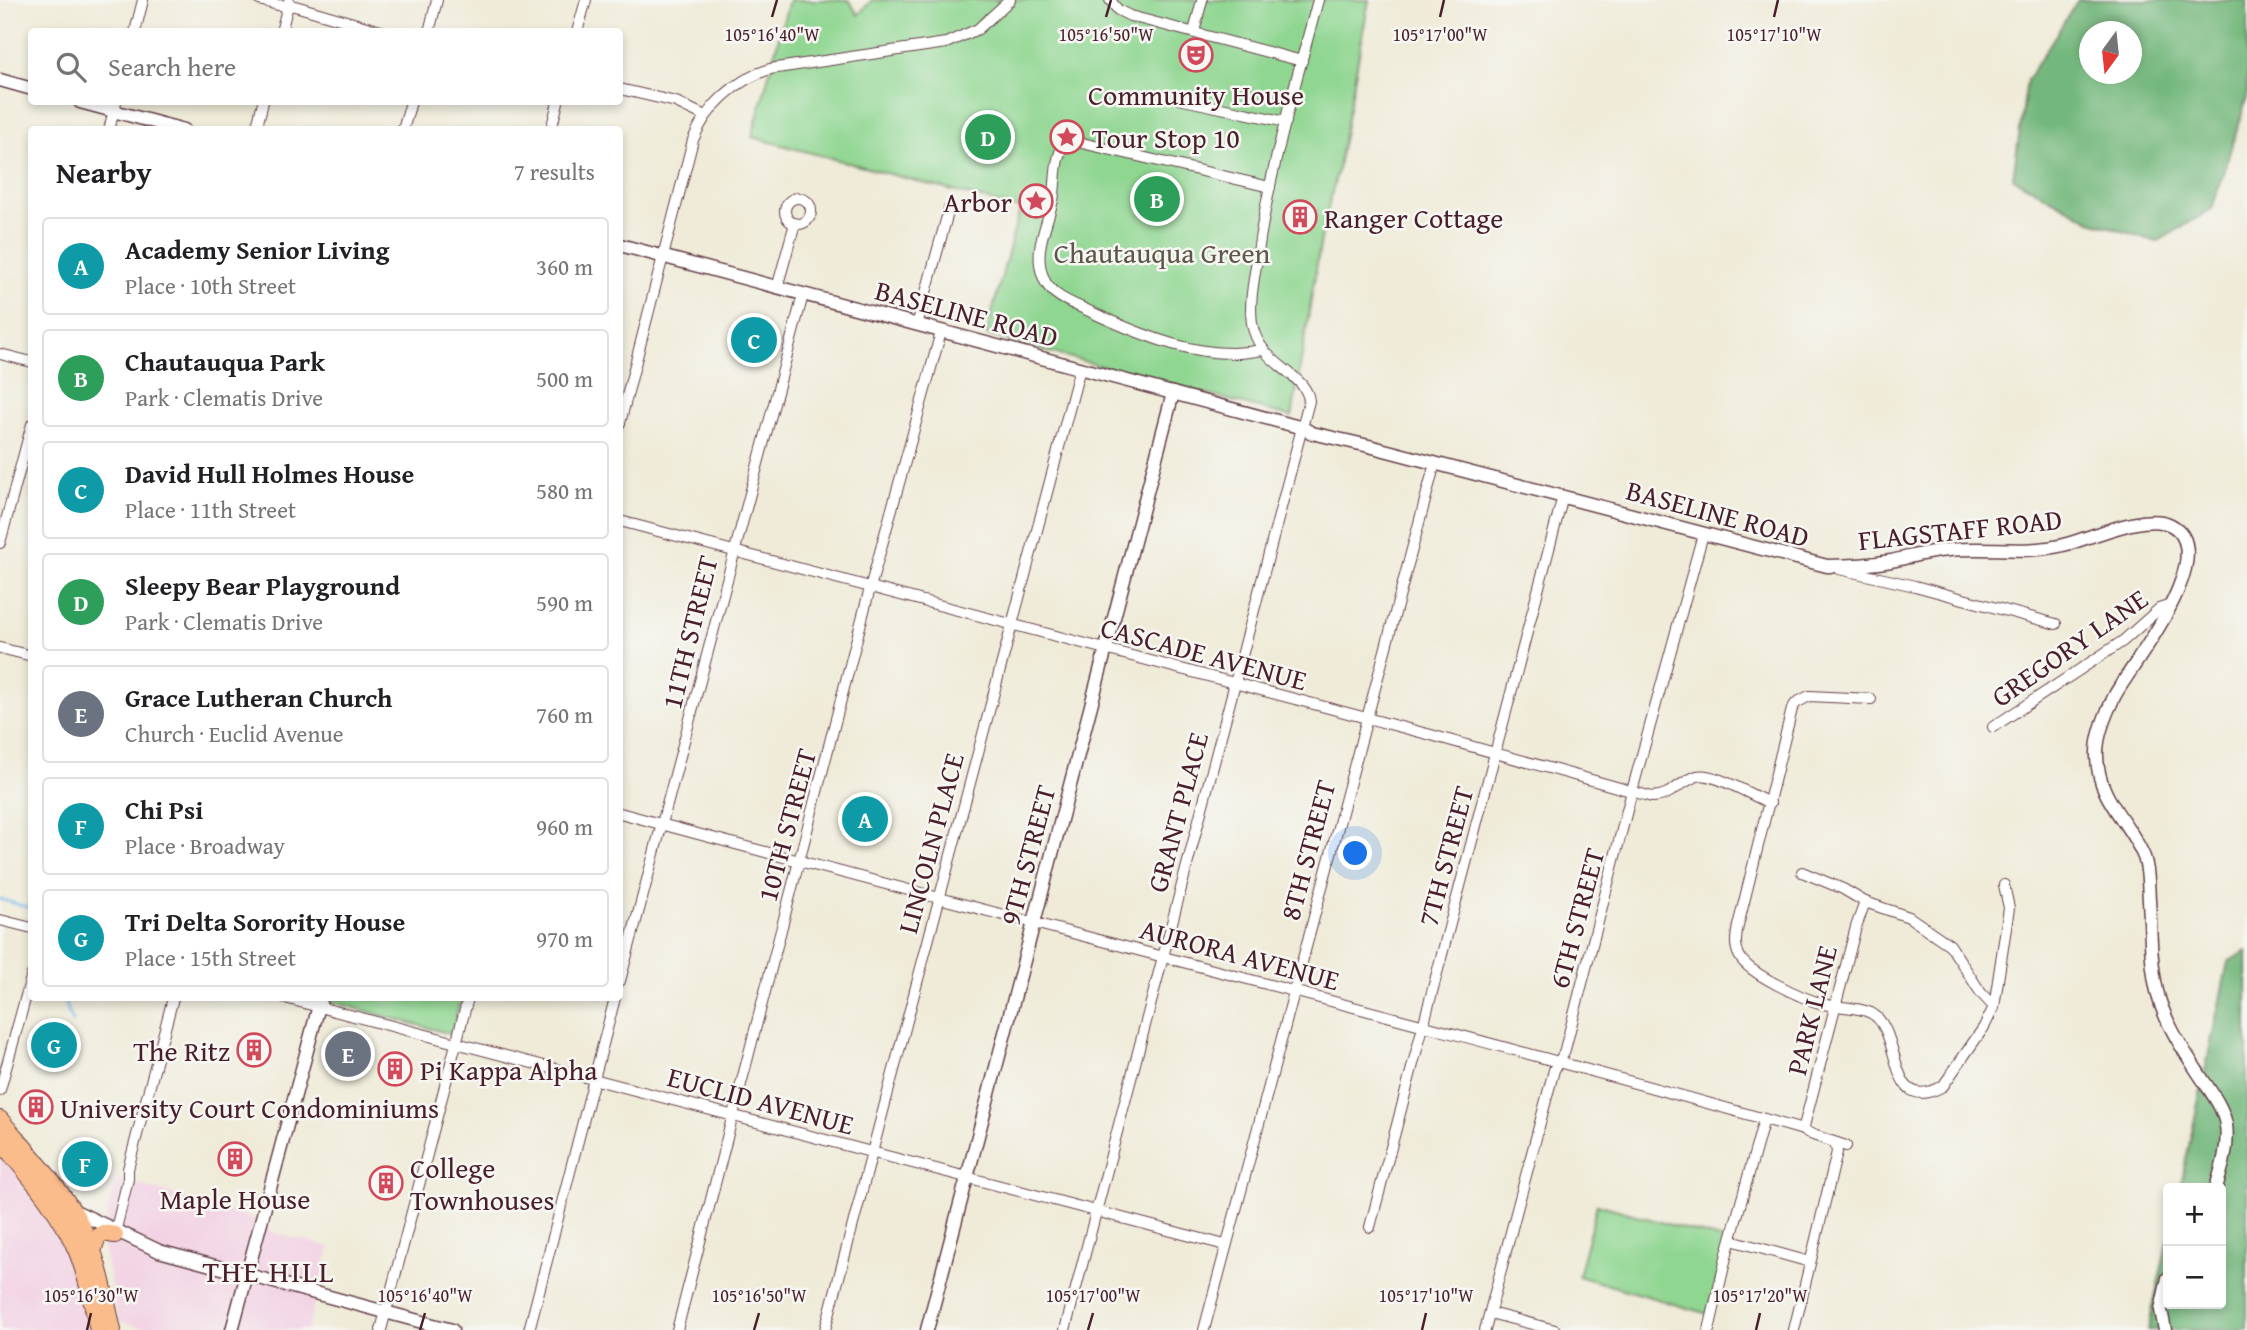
<!DOCTYPE html>
<meta charset="utf-8">
<style>
:root{--surface:#fff;--page:#f6f6f6;--text:#202124;--muted:#757577;--line:#e0e0e0;--accent:#d1495b}
body{margin:0;font-family:"Gentium Book Plus",serif;background:var(--page);color:var(--text)}
.controls{position:absolute;right:21px;bottom:21px;display:grid;overflow:hidden;border-radius:7px;box-shadow:0 4px 10px #0003}
.controls button{width:63px;height:63px;display:grid;place-items:center;padding:0;border:0;border-bottom:2px solid var(--line);background:var(--surface);color:var(--text);font:35px sans-serif}
.compass{position:absolute;left:2079px;top:21px;width:63px;height:63px;border-radius:50%;background:var(--surface);box-shadow:0 4px 10px #0003;rotate:195deg}
.you{position:absolute;left:1356px;top:854px;width:24px;height:24px;margin:-18px;border:5px solid #fff;border-radius:50%;background:#1a73e8;box-shadow:0 0 0 10px #1a73e833}
.badge{display:grid;place-items:center;width:46px;height:46px;border-radius:50%;background:var(--accent);color:#fff;font-size:23px;font-weight:700}
.pin{position:absolute;translate:-50% -50%;border:4px solid #fff;box-shadow:0 2px 7px #0006}
.list{margin:0;padding:0;list-style:none}
h2{display:flex;justify-content:space-between;align-items:center;height:91px;margin:0;padding:0 28px;font-size:30px}
h2 small{font-size:23px;font-weight:400;color:var(--muted)}
.list li{display:grid;grid-template-columns:46px 1fr auto;gap:21px;align-items:center;box-sizing:border-box;height:98px;margin:0 14px 14px;padding:0 14px;border:2px solid var(--line);border-radius:7px}
.list b{display:block;font-size:26px;white-space:nowrap}
.list p{margin:0;font-size:23px;white-space:nowrap;color:var(--muted)}
.list em{font-size:23px;font-style:normal;color:var(--muted)}
.icon{flex:none;width:38px;height:38px;fill:none;stroke:currentColor;stroke-width:2;stroke-linecap:round;stroke-linejoin:round}
.map{position:relative;flex:none;width:2247px;height:1330px;overflow:hidden}
.search{position:absolute;background:var(--surface);box-shadow:0 4px 10px #0003;left:28px;top:28px;width:595px;height:77px;display:flex;align-items:center;gap:18px;box-sizing:border-box;padding:0 24px;border-radius:7px;color:var(--muted);font-size:26px}
.panel{position:absolute;background:var(--surface);box-shadow:0 4px 10px #0003;left:28px;top:126px;width:595px;height:875px;border-radius:7px}
.map>svg:first-child{display:block}
.built{fill:#f2cfe2}
.green{fill:#8fd691;stroke:#6c7a5e;stroke-width:2}
.forest{fill:#73b77b;stroke:#5e6b53;stroke-width:2;fill-rule:evenodd}
.lines{fill:none;stroke-linecap:round;stroke-linejoin:round}
.stream{stroke:#79bdef;stroke-width:2.5}
.minor-casing{stroke:#633e45;stroke-width:12}
.tertiary-casing{stroke:#633e45;stroke-width:15}
.primary-casing{stroke:#633e45;stroke-width:18}
.minor{stroke:#fff;stroke-width:10}
.tertiary{stroke:#fff;stroke-width:12}
.primary{stroke:#f9bc8a;stroke-width:16}
.ticks{fill:none;stroke:#4a1f2b;stroke-width:2.5}
.labels{text-anchor:middle;dominant-baseline:central;stroke-width:5;stroke-linejoin:round;paint-order:stroke}
.poi-label{font-size:28px;fill:#4a1f2b;stroke:#f6f6f2;text-anchor:start}
.park-label{font-size:28px;fill:#5f564a;stroke:#f6f6f2}
.street-label{font-size:28px;fill:#4a1f2b;stroke:#f6f6f2}
.neighbourhood-label{font-size:30px;letter-spacing:2px;fill:#4a1f2b;stroke:#f6f6f2}
.ticks-label{font-size:18px;text-anchor:middle;fill:#4a1f2b;stroke:#f6f6f2;stroke-width:5;stroke-linejoin:round;paint-order:stroke}
</style>
<div class="map">
<svg width="2247" height="1330" viewBox="0 0 2247 1330">
<rect width="100%" height="100%" fill="#f6f6f2"/>
<filter id="ink" filterUnits="userSpaceOnUse"><feTurbulence type="fractalNoise" baseFrequency=".0143" numOctaves="2"/><feDisplacementMap in="SourceGraphic" scale="14" xChannelSelector="R" yChannelSelector="G"/><feConvolveMatrix kernelMatrix="1 2 1 2 8 2 1 2 1" color-interpolation-filters="sRGB"/></filter>
<filter id="wash" filterUnits="userSpaceOnUse"><feTurbulence type="fractalNoise" baseFrequency=".00686" numOctaves="4" result="noise"/><feDisplacementMap in="SourceGraphic" scale="28" xChannelSelector="R" yChannelSelector="G"/><feGaussianBlur stdDeviation="1.57" result="paint"/><feColorMatrix in="noise" values="0 0 0 0 0 0 0 0 0 0 0 0 0 0 0 0 0 1.4 0 .05"/><feComposite in="paint" operator="in"/></filter>
<g filter="url(#wash)">
<rect width="100%" height="100%" fill="#efebd8"/>
<!-- built -->
<g class="built">
<polygon points="0,1149 43,1202 76,1261 93,1330 0,1330"/>
<polygon points="116,1178 246,1216 275,1233 330,1247 307,1330 151,1330 118,1321 104,1248 107,1211"/>
</g>
<!-- green -->
<g class="green">
<polygon points="789,0 849,0 858,15 872,0 1369,0 1338,168 1322,233 1292,417 986,335 1020,209 752,137"/>
<polygon points="330,998 461,998 451,1034 329,1001"/>
<polygon points="1597,1204 1727,1241 1708,1314 1578,1276"/>
</g>
<!-- forest -->
<g class="forest">
<path d="M2078,0h169v97l-35,112 -55,33 -66,-21 -78,-43 14,-98zM2090,32h42v42h-42z"/>
<polygon points="2247,951 2247,1330 2148,1330 2168,1239 2168,1304 2221,1304 2221,1188 2180,1188 2228,962"/>
</g>
<g class="lines">
<!-- stream -->
<g class="stream">
<polyline points="0,899 30,908"/>
<polyline points="64,998 72,1022"/>
</g>
</g>
</g>
<g filter="url(#ink)">
<g class="lines">
<defs>
<g id="minor">
<polyline points="259,0 278,5 295,6 384,32"/>
<polyline points="1110,0 1118,10 1130,16 1302,61"/>
<polyline points="135,32 143,0"/>
<polyline points="281,32 289,1"/>
<polyline points="429,32 437,0"/>
<polyline points="577,32 586,0"/>
<polyline points="1194,32 1202,0"/>
<polyline points="620,89 676,102 705,116"/>
<polyline points="1179,99 1286,122"/>
<polyline points="109,130 116,102"/>
<polyline points="256,130 263,102"/>
<polyline points="403,130 411,102"/>
<polyline points="551,130 558,102"/>
<circle cx="798" cy="211" r="13"/>
<polyline points="777,288 795,223"/>
<polyline points="917,325 949,209"/>
<path d="M1262,350c-58,12 -119,-14 -171,-38 -16,-8 -40,-15 -47,-33 -12,-27 3,-53 9,-79 4,-18 0,-49 16,-60l201,47"/>
<polyline points="0,354 32,362"/>
<path d="M620,423l73,-283c13,-33 42,-60 77,-71l176,-26 32,-14 32,-29"/>
<path d="M620,521l811,214 221,62c18,0 28,-15 45,-21 15,-5 57,21 73,27"/>
<polyline points="0,543 32,424"/>
<polyline points="1839,569 1915,586 2056,624"/>
<polyline points="0,648 32,656"/>
<path d="M1871,699l-62,-3 -13,7 -4,6 -54,217c-2,10 -4,21 2,31 9,17 64,42 83,47 15,4 33,2 48,9 33,17 14,105 72,73l41,-59 10,-20 15,-99 -5,-23"/>
<polyline points="1993,727 2123,641 2159,609 2171,605"/>
<path d="M620,813c394,107 790,205 1183,317l10,5 33,11"/>
<polyline points="1802,872 1843,889 1865,902 1909,917 1950,945 1981,993 1994,1007"/>
<polyline points="0,920 32,928"/>
<polyline points="620,981 803,295"/>
<polyline points="285,998 1225,1245"/>
<polyline points="0,1090 32,974"/>
<polyline points="1803,1130 1856,927 1865,902"/>
<polyline points="1370,1227 1563,496"/>
<polyline points="116,1229 128,1179 128,1169 173,998"/>
<polyline points="1731,1240 1810,1262"/>
<polyline points="1490,1313 1555,1330"/>
<polyline points="381,1330 468,998"/>
<polyline points="529,1330 615,998"/>
<polyline points="677,1330 870,588 941,332"/>
<polyline points="825,1330 1080,368"/>
<path d="M1065,1330l244,-929c-2,-28 -51,-36 -57,-78 -3,-21 2,-43 5,-64 12,-88 38,-173 61,-259"/>
<polyline points="1204,1330 1435,463"/>
<polyline points="1485,1330 1554,1070 1564,1053 1632,791 1703,534"/>
<polyline points="1709,1330 1727,1253 1764,1119"/>
<polyline points="1794,1330 1837,1152 1835,1143"/>
</g>
<g id="tertiary">
<polyline points="0,80 32,89"/>
<polyline points="80,102 184,130"/>
<path d="M620,245l683,183 9,5 57,13 458,120c21,0 42,-1 64,-5 19,-4 39,-10 58,-11 40,-4 79,5 118,-6 26,-7 79,-32 104,-19 52,28 -39,139 -56,170 -9,18 -19,41 -18,61 1,45 32,64 47,101 5,14 4,29 5,43 2,31 1,61 8,91 7,31 27,60 44,86 10,15 22,30 25,48 3,21 -4,43 -10,63"/>
<polyline points="73,1210 159,1251 452,1330"/>
<polyline points="232,1330 321,998"/>
<polyline points="927,1330 1173,393"/>
<polyline points="2165,1330 2161,1310 2168,1278"/>
</g>
<g id="primary">
<path d="M0,1119c32,38 69,76 89,122 12,28 17,59 24,89"/>
<path d="M0,1141c28,34 60,69 77,111 10,24 15,52 21,78"/>
<polyline points="93,1251 98,1236 103,1233 115,1235"/>
</g>
</defs>
<!-- minor casing -->
<use href="#minor" class="minor-casing"/>
<!-- tertiary casing -->
<use href="#tertiary" class="tertiary-casing"/>
<!-- primary casing -->
<use href="#primary" class="primary-casing"/>
<!-- minor -->
<use href="#minor" class="minor"/>
<!-- tertiary -->
<use href="#tertiary" class="tertiary"/>
<!-- primary -->
<use href="#primary" class="primary"/>
</g>
</g>
<!-- ticks -->
<path class="ticks" d="M772,17l5,-17M1106,17l5,-17M1440,17l4,-17M1774,17l4,-17M87,1330l4,-17M420,1330l5,-17M754,1330l5,-17M1088,1330l5,-17M1422,1330l4,-17M1756,1330l4,-17"/>
<!-- icons -->
<defs>
<symbol id="theatre-ring" viewBox="-11 -11 22 22"><circle r="9.5" fill="#f6f6f2" stroke="#d1495b" stroke-width="1.5"/><path d="M-5-5.5Q0-4 5-5.5V0Q5 5 0 6Q-5 5-5 0ZM-3.3-2.5H-1v1.5H-3.3ZM1-2.5H3.3v1.5H1ZM-2.8 1Q0 5.5 2.8 1Z" fill="#d1495b"/></symbol>
<symbol id="sight-ring" viewBox="-11 -11 22 22"><circle r="9.5" fill="#f6f6f2" stroke="#d1495b" stroke-width="1.5"/><path d="M0-6L1.8-2.2L6-1.7L2.9 1.2L3.7 5.4L0 3.3L-3.7 5.4L-2.9 1.2L-6-1.7L-1.8-2.2Z" fill="#d1495b"/></symbol>
<symbol id="building-ring" viewBox="-11 -11 22 22"><circle r="9.5" fill="#f6f6f2" stroke="#d1495b" stroke-width="1.5"/><path d="M-4-6H4V6H1V3H-1V6H-4ZM-2.5-4.3h1.7v1.8h-1.7ZM.8-4.3h1.7v1.8H.8ZM-2.5-1h1.7V.8h-1.7ZM.8-1h1.7V.8H.8Z" fill="#d1495b"/></symbol>
</defs>
<g fill-rule="evenodd">
<use href="#theatre-ring" x="1177" y="36" width="38" height="38"/>
<use href="#sight-ring" x="1048" y="118" width="38" height="38"/>
<use href="#sight-ring" x="1017" y="182" width="38" height="38"/>
<use href="#building-ring" x="1281" y="198" width="38" height="38"/>
<use href="#building-ring" x="235" y="1031" width="38" height="38"/>
<use href="#building-ring" x="376" y="1050" width="38" height="38"/>
<use href="#building-ring" x="17" y="1088" width="38" height="38"/>
<use href="#building-ring" x="216" y="1140" width="38" height="38"/>
<use href="#building-ring" x="367" y="1164" width="38" height="38"/>
</g>
<g class="labels">
<!-- poi labels -->
<g class="poi-label">
<text x="1196" y="94" text-anchor="middle">Community House</text>
<text x="1092" y="137">Tour Stop 10</text>
<text x="1012" y="201" text-anchor="end">Arbor</text>
<text x="1324" y="217">Ranger Cottage</text>
<text x="230" y="1050" text-anchor="end">The Ritz</text>
<text x="420" y="1069">Pi Kappa Alpha</text>
<text x="60" y="1107">University Court Condominiums</text>
<text x="410" y="1167">College<tspan x="410" dy="32">Townhouses</tspan></text>
<text x="235" y="1198" text-anchor="middle">Maple House</text>
</g>
<!-- park labels -->
<g class="park-label">
<text x="1162" y="252">Chautauqua Green</text>
</g>
<!-- street labels -->
<g class="street-label">
<text transform="translate(967 313) rotate(15)">BASELINE ROAD</text>
<text transform="translate(1718 513) rotate(15)">BASELINE ROAD</text>
<text transform="translate(1960 529) rotate(-6)">FLAGSTAFF ROAD</text>
<text transform="translate(689 632) rotate(-76)">11TH STREET</text>
<text transform="translate(2069 647) rotate(-35)">GREGORY LANE</text>
<text transform="translate(1204 653) rotate(15)">CASCADE AVENUE</text>
<text transform="translate(1177 812) rotate(-75)">GRANT PLACE</text>
<text transform="translate(786 825) rotate(-75)">10TH STREET</text>
<text transform="translate(930 843) rotate(-75)">LINCOLN PLACE</text>
<text transform="translate(1307 850) rotate(-75)">8TH STREET</text>
<text transform="translate(1027 855) rotate(-75)">9TH STREET</text>
<text transform="translate(1445 856) rotate(-75)">7TH STREET</text>
<text transform="translate(1576 918) rotate(-75)">6TH STREET</text>
<text transform="translate(1240 954) rotate(15)">AURORA AVENUE</text>
<text transform="translate(1811 1010) rotate(-76)">PARK LANE</text>
<text transform="translate(761 1100) rotate(15)">EUCLID AVENUE</text>
</g>
<!-- neighbourhood labels -->
<g class="neighbourhood-label">
<text x="269" y="1271">THE HILL</text>
</g>
</g>
<g class="ticks-label">
<text x="772" y="41">105°16'40"W</text>
<text x="1106" y="41">105°16'50"W</text>
<text x="1440" y="41">105°17'00"W</text>
<text x="1774" y="41">105°17'10"W</text>
<text x="91" y="1302">105°16'30"W</text>
<text x="425" y="1302">105°16'40"W</text>
<text x="759" y="1302">105°16'50"W</text>
<text x="1093" y="1302">105°17'00"W</text>
<text x="1426" y="1302">105°17'10"W</text>
<text x="1760" y="1302">105°17'20"W</text>
</g>
</svg>
<div class="controls">
<button>+</button>
<button>−</button>
</div>
<svg class="compass" viewBox="-18 -18 36 36"><path d="M0-13l5 13h-10z" fill="#e53935"/><path d="M0 13l5-13h-10z" fill="#757577"/></svg>
<div class="you"></div>
<div class="pin badge" style="left:865px;top:819px;background:#0f9aa8">A</div>
<div class="pin badge" style="left:1157px;top:199px;background:#2e9e5b">B</div>
<div class="pin badge" style="left:754px;top:340px;background:#0f9aa8">C</div>
<div class="pin badge" style="left:988px;top:137px;background:#2e9e5b">D</div>
<div class="pin badge" style="left:348px;top:1054px;background:#6b7280">E</div>
<div class="pin badge" style="left:85px;top:1164px;background:#0f9aa8">F</div>
<div class="pin badge" style="left:54px;top:1045px;background:#0f9aa8">G</div>
<div class="search"><svg class="icon" aria-label="search" viewBox="0 0 24 24"><circle cx="10" cy="10" r="6"/><path d="M15 15l6 6"/></svg>Search here</div>
<section class="panel">
<h2>Nearby<small>7 results</small></h2>
<ul class="list">
<li><span class="badge" style="background:#0f9aa8">A</span><div><b>Academy Senior Living</b><p>Place · 10th Street</p></div><em>360 m</em></li>
<li><span class="badge" style="background:#2e9e5b">B</span><div><b>Chautauqua Park</b><p>Park · Clematis Drive</p></div><em>500 m</em></li>
<li><span class="badge" style="background:#0f9aa8">C</span><div><b>David Hull Holmes House</b><p>Place · 11th Street</p></div><em>580 m</em></li>
<li><span class="badge" style="background:#2e9e5b">D</span><div><b>Sleepy Bear Playground</b><p>Park · Clematis Drive</p></div><em>590 m</em></li>
<li><span class="badge" style="background:#6b7280">E</span><div><b>Grace Lutheran Church</b><p>Church · Euclid Avenue</p></div><em>760 m</em></li>
<li><span class="badge" style="background:#0f9aa8">F</span><div><b>Chi Psi</b><p>Place · Broadway</p></div><em>960 m</em></li>
<li><span class="badge" style="background:#0f9aa8">G</span><div><b>Tri Delta Sorority House</b><p>Place · 15th Street</p></div><em>970 m</em></li>
</ul>
</section>
</div>
